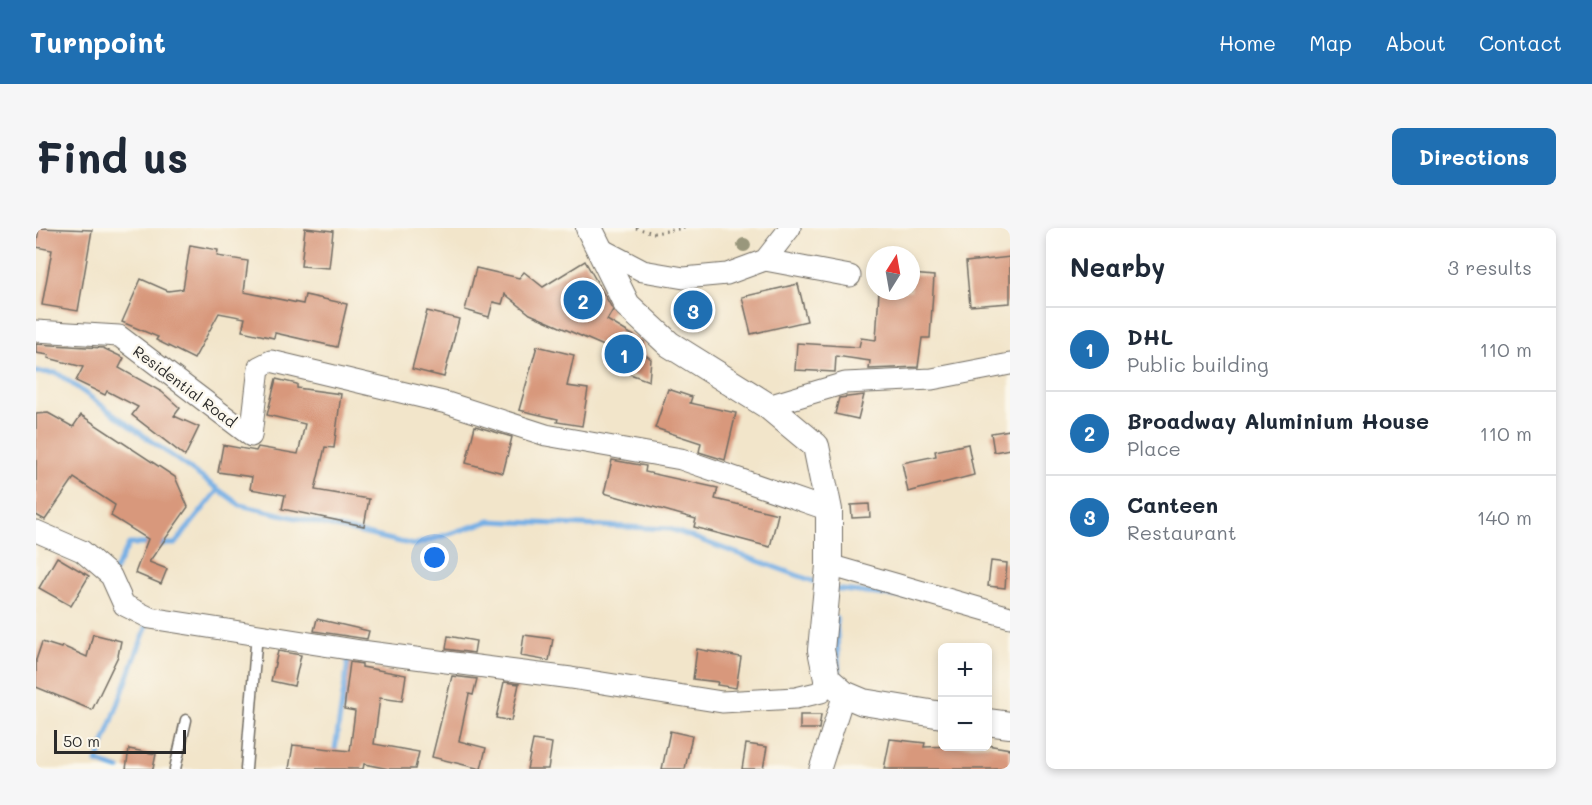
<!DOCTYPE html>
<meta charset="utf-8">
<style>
:root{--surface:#fff;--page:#f6f6f7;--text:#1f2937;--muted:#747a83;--line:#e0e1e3;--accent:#1f6fb2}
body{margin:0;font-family:Mali,sans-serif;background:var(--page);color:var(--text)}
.controls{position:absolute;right:18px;bottom:18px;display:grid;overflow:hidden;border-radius:9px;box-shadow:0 3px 9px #0003}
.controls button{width:54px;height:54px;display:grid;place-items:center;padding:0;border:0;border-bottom:2px solid var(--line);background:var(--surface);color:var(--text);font:30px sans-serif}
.compass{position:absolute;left:830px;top:18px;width:54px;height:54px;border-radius:50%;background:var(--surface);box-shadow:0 3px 9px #0003;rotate:11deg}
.scale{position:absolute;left:18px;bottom:15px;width:132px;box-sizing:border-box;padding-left:6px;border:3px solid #2b2b2b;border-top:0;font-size:16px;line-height:21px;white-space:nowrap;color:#2b2b2b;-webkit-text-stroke:4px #fbf7ec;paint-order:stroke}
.you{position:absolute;left:399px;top:330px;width:21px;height:21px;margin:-15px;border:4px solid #fff;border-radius:50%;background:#1a73e8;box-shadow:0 0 0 9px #1a73e833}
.badge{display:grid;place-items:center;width:39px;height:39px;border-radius:50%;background:var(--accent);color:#fff;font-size:20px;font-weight:700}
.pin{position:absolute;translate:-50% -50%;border:3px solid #fff;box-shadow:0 2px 6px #0006}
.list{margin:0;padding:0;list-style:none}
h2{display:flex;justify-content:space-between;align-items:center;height:78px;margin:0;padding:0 24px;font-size:26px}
h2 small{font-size:20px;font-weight:400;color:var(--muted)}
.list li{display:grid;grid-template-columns:39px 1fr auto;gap:18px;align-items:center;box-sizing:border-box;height:84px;padding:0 24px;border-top:2px solid var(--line)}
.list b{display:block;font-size:22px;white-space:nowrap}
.list p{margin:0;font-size:20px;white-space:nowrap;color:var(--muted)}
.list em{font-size:20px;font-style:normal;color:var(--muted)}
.map{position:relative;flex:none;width:974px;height:541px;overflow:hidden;border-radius:9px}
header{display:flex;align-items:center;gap:36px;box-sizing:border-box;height:84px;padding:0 30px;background:var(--accent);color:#fff}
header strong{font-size:28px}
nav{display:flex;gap:33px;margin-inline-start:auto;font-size:21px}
.intro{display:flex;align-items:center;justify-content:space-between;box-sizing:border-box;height:144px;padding:0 36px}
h1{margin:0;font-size:42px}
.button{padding:15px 27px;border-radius:9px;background:var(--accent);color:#fff;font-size:21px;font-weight:700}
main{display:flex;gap:36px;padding:0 36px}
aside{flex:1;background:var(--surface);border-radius:9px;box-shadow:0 3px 9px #0003}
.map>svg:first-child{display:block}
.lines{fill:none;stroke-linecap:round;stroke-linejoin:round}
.stream{stroke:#75afe5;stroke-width:5}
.building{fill:#d8987b}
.service-casing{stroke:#716c63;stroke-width:13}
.minor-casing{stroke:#716c63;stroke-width:23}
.tertiary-casing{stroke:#716c63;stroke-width:28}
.path{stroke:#716c63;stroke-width:3;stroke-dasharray:1.5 4.5;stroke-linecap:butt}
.service{stroke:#fff;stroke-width:10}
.minor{stroke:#fff;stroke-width:21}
.tertiary{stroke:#fff;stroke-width:26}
.tree{fill:#99977c}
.labels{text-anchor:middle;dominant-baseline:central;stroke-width:5;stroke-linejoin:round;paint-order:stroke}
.street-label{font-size:15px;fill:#2b2b2b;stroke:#fbf7ec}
</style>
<header>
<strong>Turnpoint</strong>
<nav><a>Home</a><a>Map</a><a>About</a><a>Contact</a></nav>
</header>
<div class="intro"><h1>Find us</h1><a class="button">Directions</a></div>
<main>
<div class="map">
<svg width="974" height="541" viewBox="0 0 974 541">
<rect width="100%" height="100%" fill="#fbf7ec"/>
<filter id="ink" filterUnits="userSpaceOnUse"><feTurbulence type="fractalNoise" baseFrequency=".0167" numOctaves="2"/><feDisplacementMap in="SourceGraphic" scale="12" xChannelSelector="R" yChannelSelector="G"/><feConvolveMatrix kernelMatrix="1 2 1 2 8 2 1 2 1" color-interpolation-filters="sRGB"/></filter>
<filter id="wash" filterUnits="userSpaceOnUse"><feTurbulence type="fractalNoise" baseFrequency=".008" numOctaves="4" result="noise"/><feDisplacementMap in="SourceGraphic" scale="24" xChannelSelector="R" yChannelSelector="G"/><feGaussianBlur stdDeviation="1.35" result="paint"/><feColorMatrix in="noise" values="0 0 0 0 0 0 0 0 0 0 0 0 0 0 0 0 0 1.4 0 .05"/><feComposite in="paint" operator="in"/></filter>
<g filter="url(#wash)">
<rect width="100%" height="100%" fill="#f2e5ca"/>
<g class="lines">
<!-- stream -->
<g class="stream">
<polyline points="0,144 21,145 204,277 378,317 454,293 634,301 785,356"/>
<polyline points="78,344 93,316 139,316 182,262"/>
<polyline points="797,361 868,369"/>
<polyline points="800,390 803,447"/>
<polyline points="298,528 313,427"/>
<polyline points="83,541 61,534 112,394"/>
</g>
</g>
<g id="blocks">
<!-- building -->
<g class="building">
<polygon points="3,0 56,2 42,83 6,77 16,22 0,19"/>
<polygon points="269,0 297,3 293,40 265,38"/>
<polygon points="154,17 182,22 181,28 212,33 208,64 267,76 269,67 311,76 301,119 239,105 238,110 206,103 209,90 183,85 158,131 120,112 122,109 86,94 105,51 132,63 147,61"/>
<polygon points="974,29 974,75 934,78 930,34"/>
<polygon points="549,33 577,82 571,92 608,114 607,125 615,131 613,153 594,146 598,131 494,86 469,66 466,76 457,74 453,89 429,82 440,40 483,50 488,44 507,59"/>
<polygon points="875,46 898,48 894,110 886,110 882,139 833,141 834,133 800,128 799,144 759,142 761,115 823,119 825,110 840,112 843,63 875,63"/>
<polygon points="762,56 771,93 715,106 706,69"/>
<polygon points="391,83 423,91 408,149 376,141"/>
<polygon points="0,116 67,120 88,130 83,140 126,164 144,180 138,188 163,199 149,228 96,187 102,179 71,163 69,167 40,153 47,139 12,130 13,127 0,125"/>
<polygon points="501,118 538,127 531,158 552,161 546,198 521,194 522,191 483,182"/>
<polygon points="240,151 261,156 261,160 305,166 298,220 289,219 279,262 333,271 328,298 246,281 249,267 214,261 216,249 182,244 187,217 220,223 222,219 262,226 269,196 231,187"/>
<polygon points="632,161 656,169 654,175 700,185 689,232 663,224 665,215 619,200"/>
<polygon points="828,167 822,191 799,186 803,170"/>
<polygon points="12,185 37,199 45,187 139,249 152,279 113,334 131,341 125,356 99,345 112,311 75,288 79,277 38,250 9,292 0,287 0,186"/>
<polygon points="439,198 476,209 467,245 430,235"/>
<polygon points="974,202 974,221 958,224 955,205"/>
<polygon points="932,216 938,247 872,264 866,235 900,228 899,223"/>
<polygon points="576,232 610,238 609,244 682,260 679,271 742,286 734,319 658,299 660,291 568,265"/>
<polygon points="833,276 834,289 816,290 815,277"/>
<polygon points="21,329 53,348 35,378 3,360"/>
<polygon points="955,333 971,335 969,360 952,358"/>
<polygon points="281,391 333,403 331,411 278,403"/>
<polygon points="57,406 85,413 82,428 56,482 0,459 0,432 6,414 25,420 26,418 51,429"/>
<polygon points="488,407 517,411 513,433 485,428"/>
<polygon points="412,408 440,413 438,425 410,421"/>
<polygon points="661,421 705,429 700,460 681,457 682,454 657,451"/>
<polygon points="242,423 265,427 258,458 235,453"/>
<polygon points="314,434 326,436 326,439 370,447 366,473 344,470 338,516 383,524 379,541 353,541 328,536 327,541 253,541 257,517 314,523 319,483 308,481"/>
<polygon points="416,448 441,451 437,467 433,466 423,513 450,520 445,541 396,529"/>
<polygon points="468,454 483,456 475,493 460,490"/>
<polygon points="764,487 785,487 783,501 764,501"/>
<polygon points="634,503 656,508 649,541 626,541"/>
<polygon points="854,511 889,515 888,519 951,517 974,521 974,541 848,541"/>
<polygon points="497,512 516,515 512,541 491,541"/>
<polygon points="710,516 731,519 727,541 706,541"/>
<polygon points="93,521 120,526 117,541 90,541"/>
</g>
</g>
</g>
<g filter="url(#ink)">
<use href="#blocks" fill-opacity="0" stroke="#716c63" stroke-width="1.5"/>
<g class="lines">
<defs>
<g id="service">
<polyline points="139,541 150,492"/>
<polyline points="210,541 221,405"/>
</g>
<g id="minor">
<polyline points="563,20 607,43 648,50 691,46 729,32 754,0"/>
<polyline points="729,32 814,48"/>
<polyline points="0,103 83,108 215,208 223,139 235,133 411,175 510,207 645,231 793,282"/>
<polyline points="732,178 809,155 896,151 974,136"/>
<polyline points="0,303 46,323 75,348 88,377 114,390 325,423 535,450 686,474 760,470 785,464 791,451"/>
<polyline points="793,337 974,389"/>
<polyline points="784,541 808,466"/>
</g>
<g id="tertiary">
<polyline points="553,0 591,77 633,116 732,178 780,218 793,282 793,337 785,422 791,451 808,466 827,474 906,487"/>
<polyline points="951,494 974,497"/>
</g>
</defs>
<!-- service casing -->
<use href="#service" class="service-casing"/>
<!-- minor casing -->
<use href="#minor" class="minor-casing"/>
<!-- tertiary casing -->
<use href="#tertiary" class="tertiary-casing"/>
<!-- path -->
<polyline class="path" points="600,0 618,5 649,0"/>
<!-- service -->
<use href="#service" class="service"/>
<!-- minor -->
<use href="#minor" class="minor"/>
<!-- tertiary -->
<use href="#tertiary" class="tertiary"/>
</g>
<!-- trees -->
<circle class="tree" cx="708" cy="17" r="7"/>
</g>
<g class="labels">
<!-- street labels -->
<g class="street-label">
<text transform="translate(149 158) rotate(37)">Residential Road</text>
</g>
</g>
</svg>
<div class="controls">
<button>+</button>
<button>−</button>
</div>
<svg class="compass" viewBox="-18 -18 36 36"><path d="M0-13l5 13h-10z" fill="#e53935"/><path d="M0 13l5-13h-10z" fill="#747a83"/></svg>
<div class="scale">50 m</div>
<div class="you"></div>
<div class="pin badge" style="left:588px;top:126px">1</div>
<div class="pin badge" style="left:547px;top:72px">2</div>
<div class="pin badge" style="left:657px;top:82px">3</div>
</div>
<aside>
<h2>Nearby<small>3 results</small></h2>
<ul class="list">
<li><span class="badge">1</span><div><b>DHL</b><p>Public building</p></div><em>110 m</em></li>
<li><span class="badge">2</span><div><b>Broadway Aluminium House</b><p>Place</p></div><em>110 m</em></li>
<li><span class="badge">3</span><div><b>Canteen</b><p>Restaurant</p></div><em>140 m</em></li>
</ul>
</aside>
</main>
